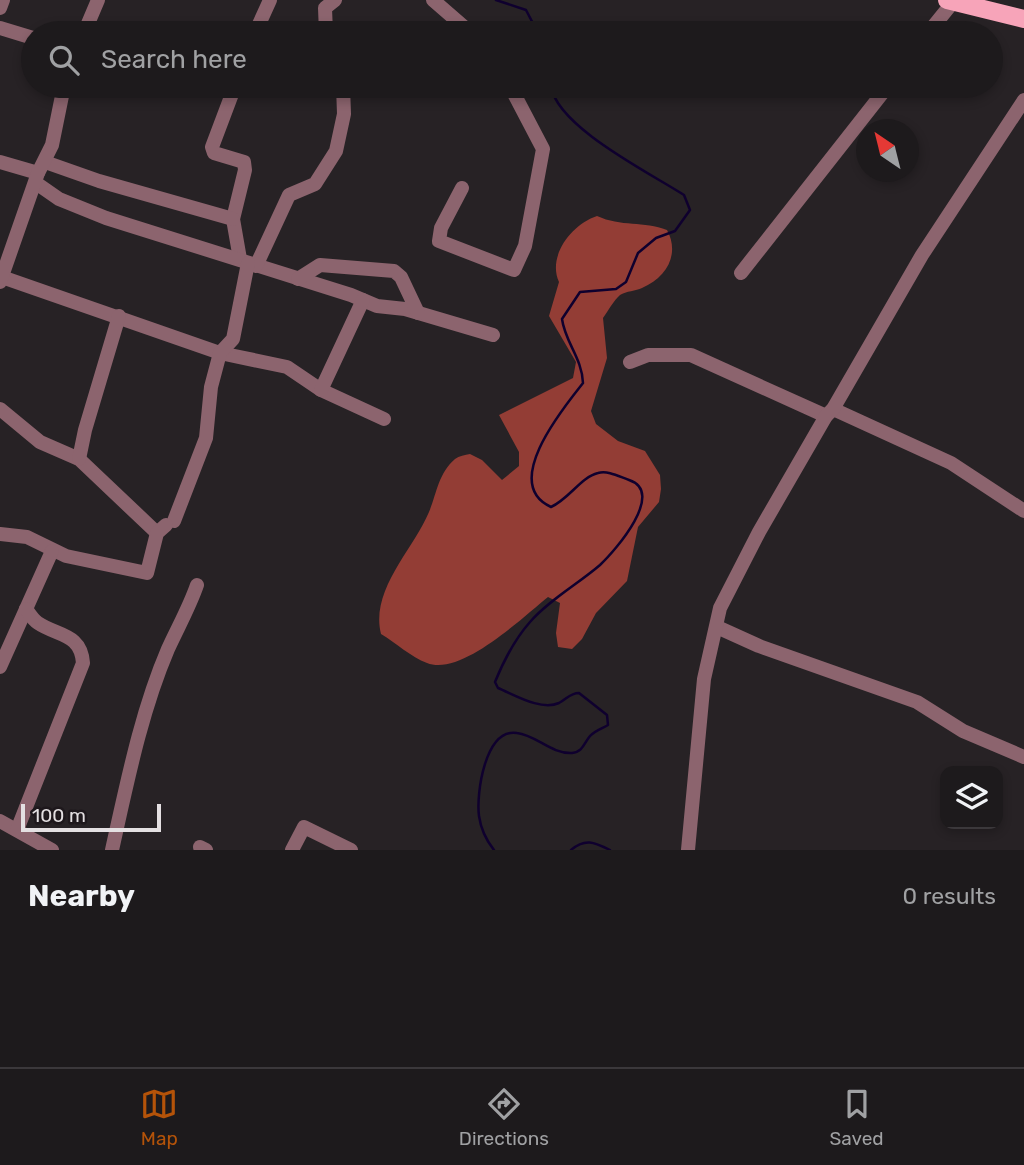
<!DOCTYPE html>
<style>
:root{--surface:#1d1a1c;--page:#2a2729;--text:#f1f3f6;--muted:#a0a1a3;--line:#3b383b;--accent:#b45309}
body{margin:0;font-family:Rubik,sans-serif;background:var(--page);color:var(--text)}
.controls{position:absolute;right:21px;bottom:21px;display:grid;overflow:hidden;border-radius:14px;box-shadow:0 4px 10px #0003}
.controls button{width:63px;height:63px;display:grid;place-items:center;padding:0;border:0;border-bottom:2px solid var(--line);background:var(--surface);color:var(--text);font:35px sans-serif}
.compass{position:absolute;left:856px;top:119px;width:63px;height:63px;border-radius:50%;background:var(--surface);box-shadow:0 4px 10px #0003;rotate:325deg}
.scale{position:absolute;left:21px;bottom:18px;width:140px;box-sizing:border-box;padding-left:7px;border:4px solid #e4e0e2;border-top:0;font-size:19px;line-height:24px;white-space:nowrap;color:#e4e0e2;-webkit-text-stroke:5px #1e181c;paint-order:stroke}
.list{margin:0;padding:0;list-style:none}
h2{display:flex;justify-content:space-between;align-items:center;height:91px;margin:0;padding:0 28px;font-size:30px}
h2 small{font-size:23px;font-weight:400;color:var(--muted)}
.icon{flex:none;width:38px;height:38px;fill:none;stroke:currentColor;stroke-width:2;stroke-linecap:round;stroke-linejoin:round}
.map{position:relative;flex:none;width:1024px;height:850px;overflow:hidden}
.search{position:absolute;background:var(--surface);box-shadow:0 4px 10px #0003;left:21px;right:21px;top:21px;height:77px;display:flex;align-items:center;gap:18px;box-sizing:border-box;padding:0 24px;border-radius:38px;color:var(--muted);font-size:26px}
.sheet{height:217px;background:var(--surface)}
nav{display:flex;justify-content:space-around;align-items:center;box-sizing:border-box;height:98px;border-top:2px solid var(--line);background:var(--surface);font-size:19px;color:var(--muted)}
nav a{display:grid;justify-items:center;gap:4px}
nav .on{color:var(--accent)}
.map>svg:first-child{display:block}
.forest{fill:#933d35}
.lines{fill:none;stroke-linecap:round;stroke-linejoin:round}
.stream{stroke:#0f002e;stroke-width:2.5}
.minor{stroke:#8c646e;stroke-width:14}
.major{stroke:#f7a4b9;stroke-width:18}
</style>
<div class="map">
<svg width="1024" height="850" viewBox="0 0 1024 850">
<rect width="100%" height="100%" fill="#272225"/>
<!-- forest -->
<path class="forest" d="M597,216c24,11 47,5 70,14 13,24 0,47 -25,58 -6,3 -16,3 -22,7 -6,5 -12,16 -17,23l4,40 -16,53 5,13 22,17 27,10 15,24 1,14 -2,13 -21,25 -11,54 -31,32 -14,26 -10,10 -14,-2 -2,-14 4,-30 -12,-6c-25,20 -87,80 -121,66 -16,-6 -31,-20 -46,-29 -11,-44 32,-84 48,-122 8,-19 9,-38 26,-53 4,-3 10,-4 15,-5l12,6 20,20 17,-14v-14l-20,-37 74,-37 3,-16 -27,-46 10,-34c-12,-26 13,-58 38,-66z"/>
<g class="lines">
<!-- stream -->
<g class="stream">
<polyline points="496,0 526,10 538,33"/>
<path d="M494,850c-8,-10 -13,-20 -15,-34 -3,-22 6,-88 38,-83 19,2 34,21 55,20 11,-1 12,-10 18,-17 4,-5 13,-8 18,-11l-1,-10 -28,-22c-9,0 -12,6 -20,10 -18,8 -44,-8 -61,-15l-3,-6c9,-22 19,-42 35,-60 19,-22 48,-38 70,-57 16,-15 66,-73 29,-85 -9,-3 -21,-10 -31,-7 -17,4 -29,26 -47,34 -51,-23 13,-100 32,-124 -1,-25 -18,-41 -21,-64l18,-27 36,-3 10,-7 12,-29 18,-15 19,-7 15,-21 -6,-15c-34,-22 -127,-68 -133,-109"/>
<path d="M571,850c14,-12 23,-8 39,0"/>
</g>
<!-- minor -->
<g class="minor">
<polyline points="433,0 471,33"/>
<polyline points="0,8 3,0"/>
<polyline points="0,28 33,38"/>
<polyline points="84,33 98,0"/>
<polyline points="255,33 270,0"/>
<polyline points="326,33 325,8 335,0"/>
<polyline points="928,33 953,2"/>
<polyline points="235,86 212,147 214,153 244,162 245,170 233,219 240,259"/>
<polyline points="0,162 38,173"/>
<polyline points="45,162 99,181 233,219"/>
<polyline points="36,183 59,199 106,218 351,295 377,306 405,309 493,335"/>
<polyline points="462,188 441,228 439,241 514,270 525,246 543,149 510,86"/>
<polyline points="256,266 289,195 315,184 336,151 344,114 343,86"/>
<polyline points="741,273 888,86"/>
<polyline points="2,277 220,353 287,367 321,390 384,419"/>
<polyline points="298,279 320,265 394,271 401,277 418,313"/>
<polyline points="0,282 38,173 52,145 64,86"/>
<polyline points="630,362 648,355 691,355 826,416"/>
<polyline points="321,390 363,300"/>
<polyline points="0,409 40,442 79,459 157,533"/>
<polyline points="833,409 951,463 1024,511"/>
<polyline points="79,459 85,430 119,316"/>
<polyline points="174,521 206,438 211,387 220,353 233,339 248,263"/>
<polyline points="0,534 27,537 66,556 147,573 157,533 166,525"/>
<polyline points="717,627 759,646 917,702 963,731 1024,757"/>
<polyline points="0,667 52,551"/>
<polyline points="0,821 52,850"/>
<path d="M17,830l66,-167c-2,-30 -26,-27 -45,-40 -5,-3 -9,-10 -12,-14"/>
<polyline points="200,847 206,850"/>
<path d="M112,850c15,-67 29,-138 56,-201 10,-22 21,-41 29,-64"/>
<polyline points="292,850 304,827 351,850"/>
<polyline points="688,850 704,679 720,608 759,532 826,416 833,409 922,255 1024,100"/>
</g>
<!-- major -->
<polyline class="major" points="947,0 1024,19"/>
</g>
</svg>
<div class="controls">
<button><svg class="icon" aria-label="layers" viewBox="0 0 24 24"><path d="M12 4l9 5-9 5-9-5zM3 14l9 5 9-5"/></svg></button>
</div>
<svg class="compass" viewBox="-18 -18 36 36"><path d="M0-13l5 13h-10z" fill="#e53935"/><path d="M0 13l5-13h-10z" fill="#a0a1a3"/></svg>
<div class="scale">100 m</div>
<div class="search"><svg class="icon" aria-label="search" viewBox="0 0 24 24"><circle cx="10" cy="10" r="6"/><path d="M15 15l6 6"/></svg>Search here</div>
</div>
<section class="sheet">
<h2>Nearby<small>0 results</small></h2>
<ul class="list">
</ul>
</section>
<nav>
<a class="on"><svg class="icon" aria-label="map" viewBox="0 0 24 24"><path d="M3 6l6-2 6 2 6-2v14l-6 2-6-2-6 2zM9 4v14M15 6v14"/></svg>Map</a>
<a><svg class="icon" aria-label="directions" viewBox="0 0 24 24"><path d="M12 3l9 9-9 9-9-9zM9 14v-3h6M13 9l2 2-2 2"/></svg>Directions</a>
<a><svg class="icon" aria-label="saved" viewBox="0 0 24 24"><path d="M7 4h10v16l-5-4-5 4z"/></svg>Saved</a>
</nav>
